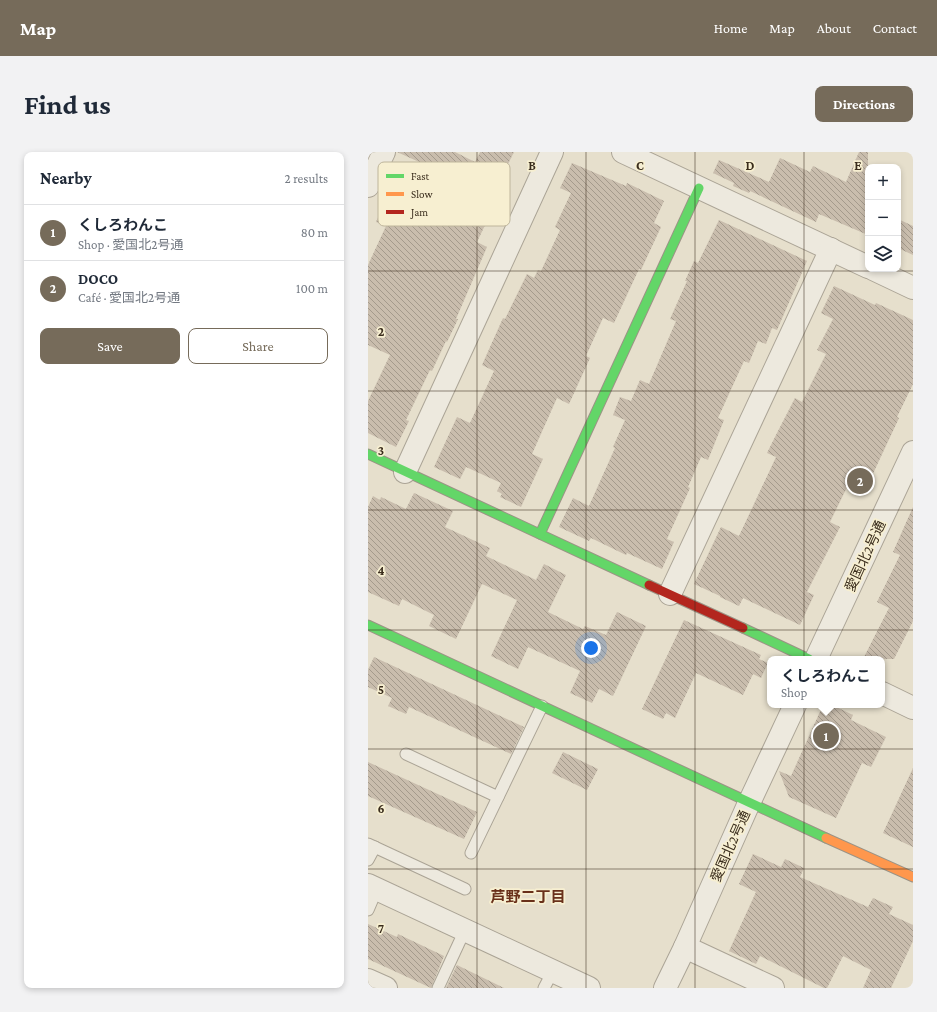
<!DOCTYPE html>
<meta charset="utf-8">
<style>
:root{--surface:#fff;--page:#f2f2f3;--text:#1f2937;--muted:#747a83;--line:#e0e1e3;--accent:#766b5a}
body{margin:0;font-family:"Crimson Pro","Noto Sans JP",serif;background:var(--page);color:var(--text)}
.controls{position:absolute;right:12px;top:12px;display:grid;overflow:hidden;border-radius:8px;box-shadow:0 2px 6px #0003}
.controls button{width:36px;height:36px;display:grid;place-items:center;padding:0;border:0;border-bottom:1px solid var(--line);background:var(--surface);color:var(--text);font:20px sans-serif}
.you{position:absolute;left:223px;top:496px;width:14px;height:14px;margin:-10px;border:3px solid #fff;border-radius:50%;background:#1a73e8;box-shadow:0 0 0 6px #1a73e833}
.badge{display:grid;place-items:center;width:26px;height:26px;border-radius:50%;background:var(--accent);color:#fff;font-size:13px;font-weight:700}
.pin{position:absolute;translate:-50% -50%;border:2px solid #fff;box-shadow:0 1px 4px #0006}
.popup{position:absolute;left:399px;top:504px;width:118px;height:52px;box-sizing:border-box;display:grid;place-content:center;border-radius:8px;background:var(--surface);filter:drop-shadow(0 1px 3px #0005);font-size:13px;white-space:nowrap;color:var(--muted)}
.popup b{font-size:15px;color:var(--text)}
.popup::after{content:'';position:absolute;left:50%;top:100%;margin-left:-8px;border:8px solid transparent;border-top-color:var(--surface)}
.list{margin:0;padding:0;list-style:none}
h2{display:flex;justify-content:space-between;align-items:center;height:52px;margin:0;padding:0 16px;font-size:17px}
h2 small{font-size:13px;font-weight:400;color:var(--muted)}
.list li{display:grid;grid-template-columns:26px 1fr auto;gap:12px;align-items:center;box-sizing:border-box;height:56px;padding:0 16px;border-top:1px solid var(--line)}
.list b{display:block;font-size:15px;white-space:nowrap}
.list p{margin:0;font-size:13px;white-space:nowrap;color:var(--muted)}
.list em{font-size:13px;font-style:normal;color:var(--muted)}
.actions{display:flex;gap:8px;padding:12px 16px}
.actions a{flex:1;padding:9px 0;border:1px solid var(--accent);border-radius:8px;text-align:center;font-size:14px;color:var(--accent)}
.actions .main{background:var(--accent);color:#fff}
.icon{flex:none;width:22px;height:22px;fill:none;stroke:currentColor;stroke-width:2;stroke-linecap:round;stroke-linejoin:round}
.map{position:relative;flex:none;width:545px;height:836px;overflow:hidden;border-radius:8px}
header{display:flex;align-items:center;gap:24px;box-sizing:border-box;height:56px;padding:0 20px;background:var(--accent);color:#fff}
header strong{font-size:19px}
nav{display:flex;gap:22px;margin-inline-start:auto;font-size:14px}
.intro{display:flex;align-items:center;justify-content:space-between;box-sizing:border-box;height:96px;padding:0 24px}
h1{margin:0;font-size:28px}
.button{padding:10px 18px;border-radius:8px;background:var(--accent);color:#fff;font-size:14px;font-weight:700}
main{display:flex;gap:24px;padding:0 24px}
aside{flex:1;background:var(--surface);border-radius:8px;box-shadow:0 2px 6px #0003}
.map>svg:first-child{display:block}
.building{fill:url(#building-back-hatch)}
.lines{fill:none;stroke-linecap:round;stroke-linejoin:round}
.lane-casing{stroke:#aba496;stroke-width:13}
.street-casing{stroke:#aba496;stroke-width:24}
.fast-casing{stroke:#9b9385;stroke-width:11}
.slow-casing{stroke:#9b9385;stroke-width:11}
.jam-casing{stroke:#9b9385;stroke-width:11}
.lane{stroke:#ede9de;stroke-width:11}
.street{stroke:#ede9de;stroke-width:22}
.fast{stroke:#63d668;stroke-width:9}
.slow{stroke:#ff974d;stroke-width:9}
.jam{stroke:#b3261e;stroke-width:9}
.grid{fill:none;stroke:#3a2d1d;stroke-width:1;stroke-opacity:0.55}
.labels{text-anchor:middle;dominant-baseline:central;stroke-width:3.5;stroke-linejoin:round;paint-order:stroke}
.street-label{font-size:14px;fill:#3a2d1d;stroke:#f7efd1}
.neighbourhood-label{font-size:15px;font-weight:bold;fill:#69301a;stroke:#f7efd1}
.key{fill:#f7efd1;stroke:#beb59b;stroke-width:1}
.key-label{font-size:11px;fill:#3a2d1d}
.grid-label{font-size:13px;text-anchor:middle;font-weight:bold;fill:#3a2d1d;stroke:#f7efd1;stroke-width:3.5;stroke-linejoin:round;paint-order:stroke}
</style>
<header>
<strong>Map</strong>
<nav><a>Home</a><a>Map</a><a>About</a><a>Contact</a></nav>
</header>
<div class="intro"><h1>Find us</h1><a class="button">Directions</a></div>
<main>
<aside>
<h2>Nearby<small>2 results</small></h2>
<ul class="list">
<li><span class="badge">1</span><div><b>くしろわんこ</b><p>Shop · 愛国北2号通</p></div><em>80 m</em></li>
<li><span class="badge">2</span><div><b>DOCO</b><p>Café · 愛国北2号通</p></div><em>100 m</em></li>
</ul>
<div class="actions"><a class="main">Save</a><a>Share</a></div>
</aside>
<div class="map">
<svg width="545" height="836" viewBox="0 0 545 836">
<defs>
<pattern id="building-back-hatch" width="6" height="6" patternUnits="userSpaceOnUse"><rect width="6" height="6" fill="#c9bdad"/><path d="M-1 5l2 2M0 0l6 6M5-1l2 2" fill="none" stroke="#a49a8c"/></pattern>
</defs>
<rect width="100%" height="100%" fill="#e6dfcc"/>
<!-- building -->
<g class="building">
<polygon points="29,0 87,0 107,10 112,0 146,0 136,20 141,23 109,90 119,95 88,167 90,167 79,190 78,189 64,219 62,218 38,268 41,269 28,295 0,281 0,249 22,203 0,193 0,113 18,74 8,70 17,49 40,60 60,14"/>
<polygon points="491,0 500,0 500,83 451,62 448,70 382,39 381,41 365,34 366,31 345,21 351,8 401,30 412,6 442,20 445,14 478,30"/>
<polygon points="204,11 258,34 259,31 296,49 286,71 293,75 273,118 271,117 246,171 235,166 218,204 222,206 201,252 189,246 164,302 175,307 153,355 132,345 134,342 129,339 133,331 98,315 92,327 66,315 89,265 102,271 126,219 114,213 135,166 137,167 159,122 166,126 170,118 173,119 192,78 187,75 203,41 192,36"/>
<polygon points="530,67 545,74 545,103 530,96"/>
<polygon points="351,68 439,109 409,178 404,176 398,192 390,189 381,211 376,209 350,266 356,268 340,308 333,305 320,335 322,336 299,387 306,390 294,417 259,401 258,403 223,386 221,389 191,375 205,346 221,354 247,296 245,295 257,268 245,263 252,245 263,249 272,228 281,232 308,169 302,167 319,129 317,129 326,109 330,111"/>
<polygon points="466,134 507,153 508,151 545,168 545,232 529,265 531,266 502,328 486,321 462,370 472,375 439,440 446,443 432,473 375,446 371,454 352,445 352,444 326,432 353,375 371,384 408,305 399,301 410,279 427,246 434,250 458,202 449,198 465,167 453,161"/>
<polygon points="46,341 85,359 77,375 122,396 118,404 168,428 176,412 198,423 180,460 215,477 217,474 238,483 249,460 278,474 245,544 231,537 224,551 202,541 212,519 160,495 150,517 123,504 149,448 114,432 88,487 61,474 66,463 34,447 31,454 0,440 0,355 5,344 12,348 13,345 38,357"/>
<polygon points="545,355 545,469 526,507 495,507 521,456 509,450 532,403 525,400"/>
<polygon points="316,468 393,503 391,507 400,511 393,526 385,522 375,543 328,521 307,566 298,561 295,567 274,557"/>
<polygon points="6,505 156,575 143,602 41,555 38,562 20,554 24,546 0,535 0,518"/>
<polygon points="455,553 464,553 485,563 483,568 518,585 503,615 494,611 468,666 421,645 411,619 423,624"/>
<polygon points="195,600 230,617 219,638 184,621"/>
<polygon points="0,610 109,660 96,687 0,644"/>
<polygon points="545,616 545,695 515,681"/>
<polygon points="385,702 413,715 417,707 436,716 432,725 500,755 505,746 525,755 521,762 545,773 545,789 523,836 495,836 503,818 475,804 459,836 456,836 392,804 388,812 361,799 388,740 371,732"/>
<polygon points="0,772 29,785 30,782 76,804 63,836 0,807"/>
<polygon points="89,813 136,836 78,836"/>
</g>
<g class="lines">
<defs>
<g id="lane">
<polyline points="38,602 130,645"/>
<polyline points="0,692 97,737"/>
<polyline points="103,701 174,554"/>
<polyline points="0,708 7,695"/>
<polyline points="0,758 9,737"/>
<polyline points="70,836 97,778"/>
<polyline points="176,836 185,819"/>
</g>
<g id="street">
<polyline points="255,0 500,115"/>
<polyline points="0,34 16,0"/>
<polyline points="505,117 545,136"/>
<polyline points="37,320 184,0"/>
<polyline points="302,442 463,97"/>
<polyline points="448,507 545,300"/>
<polyline points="514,541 545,556"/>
<polyline points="0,733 221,836"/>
<polyline points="317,795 405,836"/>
<polyline points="0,828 18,836"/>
<polyline points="297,836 317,795 381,651 427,553"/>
</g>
<g id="fast">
<polyline points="0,302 281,433"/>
<polyline points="172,382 331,36"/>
<polyline points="0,473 458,686"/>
<polyline points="375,476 441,507"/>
</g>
<polyline id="slow" points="458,686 545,725"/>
<polyline id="jam" points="281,433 375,476"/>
</defs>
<!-- lane casing -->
<use href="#lane" class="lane-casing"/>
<!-- street casing -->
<use href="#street" class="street-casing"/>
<!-- fast casing -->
<use href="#fast" class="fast-casing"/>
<!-- slow casing -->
<use href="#slow" class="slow-casing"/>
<!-- jam casing -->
<use href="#jam" class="jam-casing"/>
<!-- lane -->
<use href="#lane" class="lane"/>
<!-- street -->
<use href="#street" class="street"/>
<!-- fast -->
<use href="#fast" class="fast"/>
<!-- slow -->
<use href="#slow" class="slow"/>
<!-- jam -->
<use href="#jam" class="jam"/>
</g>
<!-- grid -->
<path class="grid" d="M109,0v836M218,0v836M327,0v836M436,0v836M0,119h545M0,239h545M0,358h545M0,478h545M0,597h545M0,717h545"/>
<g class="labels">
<!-- street labels -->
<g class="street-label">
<text transform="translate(497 404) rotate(-65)">愛国北2号通</text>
<text transform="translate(362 694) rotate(-66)">愛国北2号通</text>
</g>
<!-- neighbourhood labels -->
<g class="neighbourhood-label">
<text x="160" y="745">芦野二丁目</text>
</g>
</g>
<!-- legend -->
<rect x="10" y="10" width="132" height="64" rx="6" class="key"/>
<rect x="18" y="22" width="18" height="4" fill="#63d668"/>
<rect x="18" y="40" width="18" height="4" fill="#ff974d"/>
<rect x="18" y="58" width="18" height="4" fill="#b3261e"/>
<g class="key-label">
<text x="43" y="28">Fast</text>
<text x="43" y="46">Slow</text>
<text x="43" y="64">Jam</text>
</g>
<g class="grid-label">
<text x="164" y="18">B</text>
<text x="272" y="18">C</text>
<text x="382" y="18">D</text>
<text x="490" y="18">E</text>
<text x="13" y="184">2</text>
<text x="13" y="303">3</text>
<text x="13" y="423">4</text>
<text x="13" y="542">5</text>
<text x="13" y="661">6</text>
<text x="13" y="781">7</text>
</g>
</svg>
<div class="controls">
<button>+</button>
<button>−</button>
<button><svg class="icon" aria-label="layers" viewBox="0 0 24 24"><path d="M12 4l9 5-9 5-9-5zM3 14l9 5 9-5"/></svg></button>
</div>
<div class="you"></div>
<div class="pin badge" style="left:458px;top:584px">1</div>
<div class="popup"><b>くしろわんこ</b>Shop</div>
<div class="pin badge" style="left:492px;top:329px">2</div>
</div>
</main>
